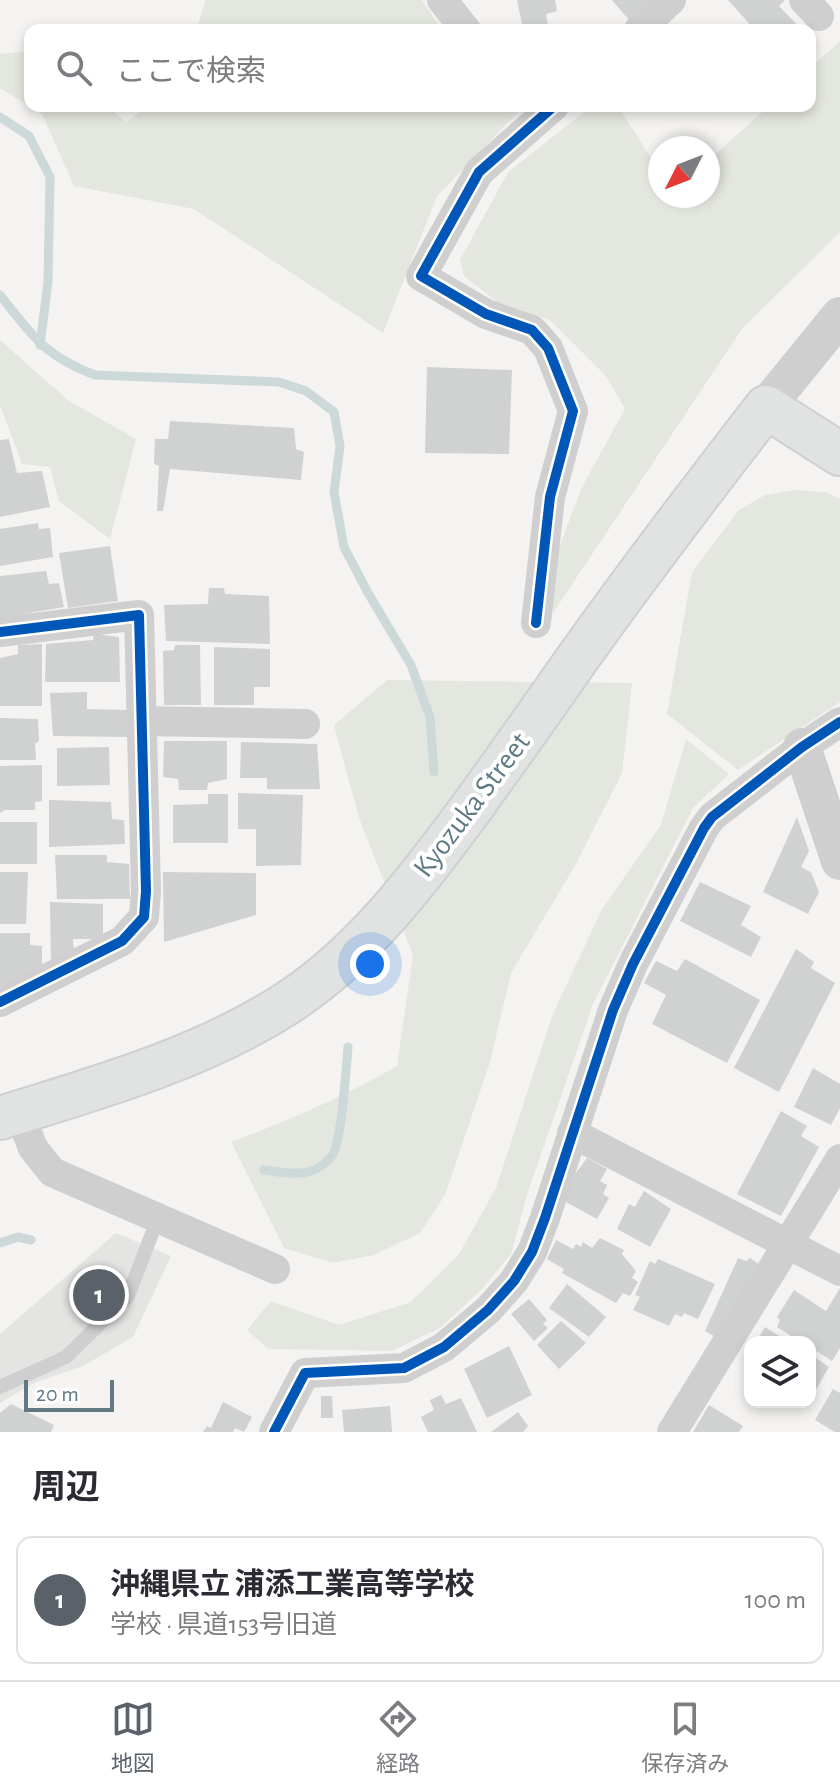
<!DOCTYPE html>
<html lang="ja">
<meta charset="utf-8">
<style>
:root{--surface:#fff;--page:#f2f2f3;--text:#2b2b33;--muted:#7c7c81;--line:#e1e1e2;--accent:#5a6169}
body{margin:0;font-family:"Alegreya Sans","Noto Sans JP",sans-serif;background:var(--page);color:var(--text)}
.controls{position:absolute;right:24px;bottom:24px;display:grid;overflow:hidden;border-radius:16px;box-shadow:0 4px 12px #0003}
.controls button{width:72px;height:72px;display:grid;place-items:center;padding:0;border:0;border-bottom:2px solid var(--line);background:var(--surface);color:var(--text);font:40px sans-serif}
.compass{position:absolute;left:648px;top:136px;width:72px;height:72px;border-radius:50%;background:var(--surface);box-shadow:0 4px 12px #0003;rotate:228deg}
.scale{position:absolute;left:24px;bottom:20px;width:90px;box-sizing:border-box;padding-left:8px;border:4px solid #607a84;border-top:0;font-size:22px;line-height:28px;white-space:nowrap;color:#607a84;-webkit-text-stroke:6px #fff;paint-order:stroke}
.you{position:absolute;left:370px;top:964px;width:28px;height:28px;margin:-20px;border:6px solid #fff;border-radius:50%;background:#1a73e8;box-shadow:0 0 0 12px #1a73e833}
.badge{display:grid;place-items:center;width:52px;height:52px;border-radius:50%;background:var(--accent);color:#fff;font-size:26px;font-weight:700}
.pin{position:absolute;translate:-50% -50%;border:4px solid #fff;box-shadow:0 2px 8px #0006}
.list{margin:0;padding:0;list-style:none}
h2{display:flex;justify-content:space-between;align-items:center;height:104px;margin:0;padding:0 32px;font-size:34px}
h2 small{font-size:26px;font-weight:400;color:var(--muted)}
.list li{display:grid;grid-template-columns:52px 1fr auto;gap:24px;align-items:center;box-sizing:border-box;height:128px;margin:0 16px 16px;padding:0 16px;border:2px solid var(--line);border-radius:16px}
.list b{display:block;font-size:30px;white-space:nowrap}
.list p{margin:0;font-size:26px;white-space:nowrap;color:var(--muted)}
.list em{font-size:26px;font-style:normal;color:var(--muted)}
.icon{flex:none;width:44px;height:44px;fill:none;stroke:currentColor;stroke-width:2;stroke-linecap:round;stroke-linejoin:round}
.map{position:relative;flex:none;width:840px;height:1432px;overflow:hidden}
.search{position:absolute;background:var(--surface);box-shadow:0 4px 12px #0003;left:24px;right:24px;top:24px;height:88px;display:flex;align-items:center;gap:20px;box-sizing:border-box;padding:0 28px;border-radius:16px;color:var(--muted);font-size:30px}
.sheet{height:248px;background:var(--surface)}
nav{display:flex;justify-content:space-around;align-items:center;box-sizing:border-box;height:112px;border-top:2px solid var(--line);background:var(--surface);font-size:22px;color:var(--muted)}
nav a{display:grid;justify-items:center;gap:4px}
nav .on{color:var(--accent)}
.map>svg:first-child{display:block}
.built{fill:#e4e4e3}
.green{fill:#e4e7df}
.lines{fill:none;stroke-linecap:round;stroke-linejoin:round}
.stream{stroke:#cdd8d9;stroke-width:9}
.building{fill:#d0d1d1}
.secondary-casing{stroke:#ced0d1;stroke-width:46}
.service{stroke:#cfcfd0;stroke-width:14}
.minor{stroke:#cfcfd0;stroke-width:30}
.tertiary{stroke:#cfcfd0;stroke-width:38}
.secondary{stroke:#e1e2e2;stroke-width:42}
.cycleway-casing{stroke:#fff;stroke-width:15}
.cycleway{stroke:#0057b8;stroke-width:10}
.labels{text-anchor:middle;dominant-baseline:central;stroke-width:8;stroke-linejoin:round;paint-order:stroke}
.street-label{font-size:30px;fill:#607a84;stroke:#fff}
</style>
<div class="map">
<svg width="840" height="1432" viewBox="0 0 840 1432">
<rect width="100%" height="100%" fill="#f4f3f1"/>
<!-- built -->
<polygon class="built" points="116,1233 171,1256 133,1337 83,1366 34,1383 0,1403 0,1334"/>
<!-- green -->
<g class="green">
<polygon points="206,0 422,0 442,30 196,30"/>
<polygon points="840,41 840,232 742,329 553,613 552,566 582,487 625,409 606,376 550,320 497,302 464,276 460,260 508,172 592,106 618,106 660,172 660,196 708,196 708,161 769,106 810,106 810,68"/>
<polygon points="30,51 30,106 107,106 126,122 148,106 524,106 437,196 383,333 194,209 74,186 42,114 0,88 0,54"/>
<polygon points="0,340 69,401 136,439 110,539 59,501 50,467 22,464 0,405"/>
<polygon points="794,490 825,492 840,499 840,702 738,770 667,714 692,572 739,510 765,495"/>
<path d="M387,680l245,3 -10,90 -46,91 -65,109 -21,89 -45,133 -25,38 -46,22 -41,8 -49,-15 -53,-106c57,-21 112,-45 166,-76l16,-111 -54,-137 -25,-93z"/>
<polygon points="686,739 729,774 693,808 593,1004 528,1192 511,1254 482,1289 440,1328 392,1351 268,1349 247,1330 271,1301 339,1325 411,1302 459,1254 496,1188 552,1016 602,909 661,825"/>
</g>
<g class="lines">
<!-- stream -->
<g class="stream">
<polyline points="0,117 29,136 50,177 48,282 40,345"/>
<path d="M0,295c32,40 44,61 95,80l184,7 27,9 28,21 6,34 -6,46 10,55 24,46 43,72 19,52 4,55"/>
<path d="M264,1170c16,2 34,6 50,0 7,-3 15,-10 19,-16 9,-16 13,-85 15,-107"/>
<polyline points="0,1243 18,1237 31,1240"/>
</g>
</g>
<!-- building -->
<g class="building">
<polygon points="517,0 555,0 557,11 546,14 548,24 523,29"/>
<polygon points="612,0 652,0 629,20"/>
<polygon points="728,0 785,0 779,6 802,30 755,30"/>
<polygon points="427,367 512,370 509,454 425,453"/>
<polygon points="170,421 294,428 296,449 304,452 301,480 170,469 163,511 157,511 159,466 154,464 155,439 168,439"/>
<polygon points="9,439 17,473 42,471 50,507 0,517 0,440"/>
<polygon points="38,523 39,529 50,528 53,557 0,566 0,529"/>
<polygon points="110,546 118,601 68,608 59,553"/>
<polygon points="46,571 49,584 59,583 64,607 0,618 0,576"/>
<polygon points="209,588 224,588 225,594 269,596 270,644 166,641 164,605 208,604"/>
<polygon points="94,634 119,637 120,682 45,682 46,644 93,640"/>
<polygon points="42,644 42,706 0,706 0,658 18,654 18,645"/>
<polygon points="175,645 200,645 201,705 164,705 163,651 174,650"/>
<polygon points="214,647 270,649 270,687 254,687 254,705 214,705"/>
<polygon points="87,692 87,709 129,710 131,737 53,736 50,693"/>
<polygon points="0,718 38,719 39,741 35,744 36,760 0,760"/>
<polygon points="164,741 227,741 227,779 208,783 207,790 179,790 178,779 163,777"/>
<polygon points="241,742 317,744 320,789 267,789 267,778 240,778"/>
<polygon points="109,747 110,785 57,786 57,748"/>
<polygon points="42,765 42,801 35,802 35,810 5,810 0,813 0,766"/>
<polygon points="238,793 303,795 301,865 256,866 256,829 238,829"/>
<polygon points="208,794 228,794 228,843 173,843 173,805 208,804"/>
<polygon points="49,800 111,802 112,819 124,820 125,844 49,847"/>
<polygon points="797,817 809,851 801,867 811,872 819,892 808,914 763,892"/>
<rect x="0" y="822" width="37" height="42"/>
<polygon points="55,855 107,855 107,862 129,864 130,899 57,899"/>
<polygon points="0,872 28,872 26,924 0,924"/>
<polygon points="163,872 256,873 256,915 164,942"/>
<polygon points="700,882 751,906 741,925 761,937 751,957 680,921"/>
<polygon points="50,902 103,904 103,939 73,939 74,956 51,967"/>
<polygon points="0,933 30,933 30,945 42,946 42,971 0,985"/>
<polygon points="796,949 814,962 811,968 835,983 779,1092 734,1068"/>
<polygon points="685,959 760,1000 727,1063 652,1024 666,995 644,983 656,961 677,971"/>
<polygon points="813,1068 840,1084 840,1108 831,1125 794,1107"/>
<polygon points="781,1111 807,1126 801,1136 819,1147 781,1216 737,1194"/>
<polygon points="587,1158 607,1169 600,1181 607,1185 603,1194 609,1198 597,1219 564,1201 570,1181"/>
<polygon points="644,1191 671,1209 650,1247 617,1229 629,1204 635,1207"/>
<polygon points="600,1238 624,1250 622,1254 636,1271 632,1278 638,1282 630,1296 623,1293 616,1303 562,1273 564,1269 547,1259 556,1240 573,1249 576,1244 581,1247 583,1242 592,1248"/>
<polygon points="738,1258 746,1261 750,1258 759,1264 714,1336 705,1331"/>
<polygon points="658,1259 715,1284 698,1319 684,1313 682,1317 675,1314 669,1326 633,1310 640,1297 635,1295 650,1261 655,1264"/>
<polygon points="567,1284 606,1317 589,1337 549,1308"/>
<polygon points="840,1288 840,1348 832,1361 810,1347 810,1342 801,1342 777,1327 780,1320 777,1317 794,1290 826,1311"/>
<polygon points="529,1299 547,1320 543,1324 548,1328 534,1341 511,1314"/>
<polygon points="561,1321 586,1343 559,1369 537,1345"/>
<polygon points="765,1327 789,1342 756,1342"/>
<polygon points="509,1346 532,1395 487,1418 464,1369"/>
<polygon points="810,1354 829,1367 810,1400"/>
<polygon points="833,1389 840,1393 840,1432 835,1432 815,1420"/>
<polygon points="441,1395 446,1404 461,1398 477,1432 428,1432 421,1417 434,1410 430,1400"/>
<polygon points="321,1396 332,1396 333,1418 321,1418"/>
<polygon points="223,1402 252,1417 244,1432 235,1428 233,1432 203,1432 207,1426 211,1428"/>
<polygon points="11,1404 54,1425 51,1432 0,1432 0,1413"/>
<polygon points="709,1405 743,1426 739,1432 693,1432"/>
<polygon points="390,1406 392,1432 344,1432 342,1410"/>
<polygon points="518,1412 528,1426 523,1432 491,1432"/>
</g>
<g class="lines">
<defs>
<path id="secondary" d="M0,1118c97,-30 200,-59 286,-114 76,-49 133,-125 186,-197 31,-43 61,-85 91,-128 65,-93 134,-183 203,-272l74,47"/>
</defs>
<!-- secondary casing -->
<use href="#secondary" class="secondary-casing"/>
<!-- service -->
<polyline class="service" points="0,1387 66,1357 128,1296 158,1218"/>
<!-- minor -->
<g class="minor">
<polyline points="442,0 466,30"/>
<polyline points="804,0 819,16"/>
<polyline points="639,30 671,0"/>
<polyline points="536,623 550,497 573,411 548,348 532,330 486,314 421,276 479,172 554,106"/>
<polyline points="0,632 139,615 146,891 144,917 122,941 0,1002"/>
<polyline points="141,721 305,724"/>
<polyline points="19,1112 33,1148 52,1172 275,1269"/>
<polyline points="572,1133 840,1271"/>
<polyline points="274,1432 305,1373 404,1368 444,1347 488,1310 514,1281 532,1252 545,1218 613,1010 633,964 704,828 712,817 802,747 840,722"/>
<polyline points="672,1432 840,1159"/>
</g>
<!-- tertiary -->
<g class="tertiary">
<polyline points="766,407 840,316"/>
<polyline points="802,747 840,861"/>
</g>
<!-- secondary -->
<use href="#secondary" class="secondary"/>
<defs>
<g id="cycleway">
<polyline points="536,623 550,497 573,411 548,348 532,330 486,314 421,276 479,172 554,106"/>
<polyline points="0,632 139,615 146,891 144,917 122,941 0,1002"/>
<polyline points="274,1432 305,1373 404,1368 444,1347 488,1310 514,1281 532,1252 545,1218 613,1010 633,964 704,828 712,817 802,747 840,722"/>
</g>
</defs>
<!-- cycleway casing -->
<use href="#cycleway" class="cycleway-casing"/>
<!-- cycleway -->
<use href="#cycleway" class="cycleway"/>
</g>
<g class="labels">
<!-- street labels -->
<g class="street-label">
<text transform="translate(472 805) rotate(-53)">Kyozuka Street</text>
</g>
</g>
</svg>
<div class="controls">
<button><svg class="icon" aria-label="layers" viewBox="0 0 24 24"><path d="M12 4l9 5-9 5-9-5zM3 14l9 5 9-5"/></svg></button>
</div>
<svg class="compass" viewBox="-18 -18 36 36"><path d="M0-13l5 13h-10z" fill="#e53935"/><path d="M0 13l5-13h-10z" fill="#7c7c81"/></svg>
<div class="scale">20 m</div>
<div class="you"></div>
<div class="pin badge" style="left:99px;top:1295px">1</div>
<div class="search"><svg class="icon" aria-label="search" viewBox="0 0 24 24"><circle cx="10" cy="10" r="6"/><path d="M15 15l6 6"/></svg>ここで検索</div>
</div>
<section class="sheet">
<h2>周辺<small></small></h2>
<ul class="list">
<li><span class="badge">1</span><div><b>沖縄県立 浦添工業高等学校</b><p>学校 · 県道153号旧道</p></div><em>100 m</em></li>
</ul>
</section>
<nav>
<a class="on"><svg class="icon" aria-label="map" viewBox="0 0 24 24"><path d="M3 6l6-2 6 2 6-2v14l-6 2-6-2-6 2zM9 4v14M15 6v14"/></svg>地図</a>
<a><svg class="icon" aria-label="directions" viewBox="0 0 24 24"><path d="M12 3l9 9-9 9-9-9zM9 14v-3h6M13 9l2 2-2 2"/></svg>経路</a>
<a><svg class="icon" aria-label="saved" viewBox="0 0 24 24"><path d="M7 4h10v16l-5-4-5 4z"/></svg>保存済み</a>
</nav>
